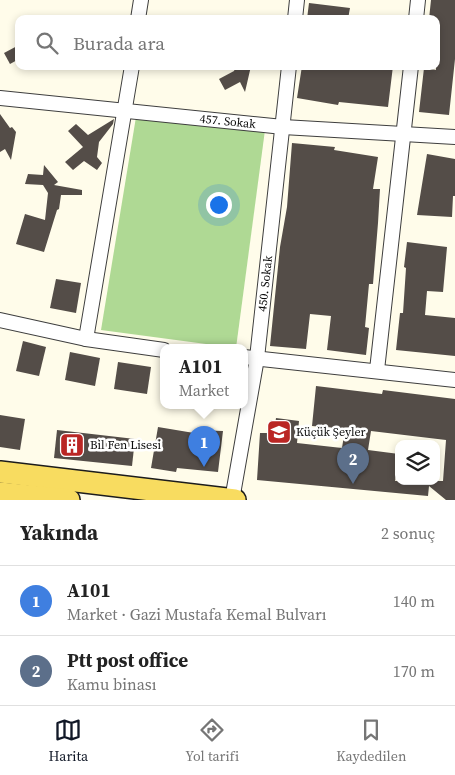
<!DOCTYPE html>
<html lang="tr">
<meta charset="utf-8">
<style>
:root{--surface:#fff;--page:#f6f6f6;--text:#222;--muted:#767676;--line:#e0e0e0;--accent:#111827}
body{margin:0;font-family:"Source Serif 4",serif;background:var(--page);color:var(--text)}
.controls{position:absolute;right:15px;bottom:15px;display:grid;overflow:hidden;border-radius:10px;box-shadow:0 2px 8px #0003}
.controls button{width:45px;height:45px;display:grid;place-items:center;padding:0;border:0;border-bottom:1px solid var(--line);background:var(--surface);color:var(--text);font:25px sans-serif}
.you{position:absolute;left:218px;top:204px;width:18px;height:18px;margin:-12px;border:4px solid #fff;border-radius:50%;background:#1a73e8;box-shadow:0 0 0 8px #1a73e833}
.badge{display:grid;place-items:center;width:32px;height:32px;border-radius:50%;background:var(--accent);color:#fff;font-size:16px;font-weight:700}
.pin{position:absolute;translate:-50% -41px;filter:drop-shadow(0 1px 2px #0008)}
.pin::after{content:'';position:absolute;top:26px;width:18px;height:15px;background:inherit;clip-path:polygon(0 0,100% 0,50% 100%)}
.popup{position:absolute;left:160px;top:344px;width:88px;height:65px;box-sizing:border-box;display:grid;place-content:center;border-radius:10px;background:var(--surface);filter:drop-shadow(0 1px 4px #0005);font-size:16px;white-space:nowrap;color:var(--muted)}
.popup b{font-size:19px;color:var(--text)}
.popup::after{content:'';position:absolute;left:50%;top:100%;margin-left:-10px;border:10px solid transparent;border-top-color:var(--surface)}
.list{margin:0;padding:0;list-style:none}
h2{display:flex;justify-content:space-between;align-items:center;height:65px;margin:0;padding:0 20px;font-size:21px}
h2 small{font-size:16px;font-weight:400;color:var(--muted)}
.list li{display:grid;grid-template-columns:32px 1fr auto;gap:15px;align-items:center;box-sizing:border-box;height:70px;padding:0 20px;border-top:1px solid var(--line)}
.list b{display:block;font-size:19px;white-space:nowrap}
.list p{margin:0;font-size:16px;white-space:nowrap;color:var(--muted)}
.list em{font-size:16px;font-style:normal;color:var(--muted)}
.icon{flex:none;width:28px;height:28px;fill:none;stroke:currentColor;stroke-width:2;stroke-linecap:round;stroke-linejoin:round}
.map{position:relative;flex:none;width:455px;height:500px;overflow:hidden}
.search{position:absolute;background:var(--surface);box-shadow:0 2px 8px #0003;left:15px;right:15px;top:15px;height:55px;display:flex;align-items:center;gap:12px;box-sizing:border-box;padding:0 18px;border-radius:10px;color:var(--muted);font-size:19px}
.sheet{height:205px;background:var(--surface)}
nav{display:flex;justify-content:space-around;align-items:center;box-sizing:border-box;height:70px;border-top:1px solid var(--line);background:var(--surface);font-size:14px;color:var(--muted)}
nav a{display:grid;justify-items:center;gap:2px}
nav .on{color:var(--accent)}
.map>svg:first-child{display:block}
.forest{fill:#afd994}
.building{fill:#544d48;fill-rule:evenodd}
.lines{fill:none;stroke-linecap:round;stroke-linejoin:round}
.minor-casing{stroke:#3e3e3e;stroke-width:16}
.primary-casing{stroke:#1c1c1c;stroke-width:24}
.minor{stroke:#fff;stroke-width:14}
.primary{stroke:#f8dc60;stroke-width:21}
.labels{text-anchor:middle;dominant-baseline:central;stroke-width:5;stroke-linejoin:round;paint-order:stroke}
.street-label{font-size:12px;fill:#0b0b0b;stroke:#fff}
.poi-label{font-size:12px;fill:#0b0b0b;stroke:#fff;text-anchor:start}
</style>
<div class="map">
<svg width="455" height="500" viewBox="0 0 455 500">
<rect width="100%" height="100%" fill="#fffcea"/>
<!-- forest -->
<polygon class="forest" points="136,117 265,130 236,348 101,330"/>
<!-- building -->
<g class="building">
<polygon points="431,0 455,0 455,59 449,115 419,112 424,68 436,70 436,19 429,19"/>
<polygon points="309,3 350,8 348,19 307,19"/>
<polygon points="19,45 19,59 10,64 4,53"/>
<polygon points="236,66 251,66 245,92 240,82 225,90 219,79 234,71"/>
<polygon points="302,66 393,66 388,107 339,102 338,105 297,98"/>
<polygon points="0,114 10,128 12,127 16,132 11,160 5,149 0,152"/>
<polygon points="114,119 113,124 99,142 97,157 102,163 97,170 84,161 73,170 65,162 83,147 68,131 76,124 88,135"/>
<polygon points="292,143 335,147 334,150 378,157 373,189 380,189 378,223 373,284 369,284 365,327 369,328 366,355 327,350 331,316 310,314 306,349 270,346 280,247 287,207"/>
<polygon points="427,154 455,159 455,196 453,196 452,217 417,215"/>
<polygon points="44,165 58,182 54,185 82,190 82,195 61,195 59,209 57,210 44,252 16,244 25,214 45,220 48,193 43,185 25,184 28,174 43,175"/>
<polygon points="407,242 447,247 443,292 427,291 425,315 455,318 455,356 396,350 400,313 403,313 406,268 404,267"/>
<polygon points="56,279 81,283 76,313 50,308"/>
<polygon points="23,341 46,347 39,376 16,371"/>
<polygon points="70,352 100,358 95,386 65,380"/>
<polygon points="118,362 151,367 147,394 114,389"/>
<path d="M316,386l66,8 1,-4 72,9v101h-9l-17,-14 -1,10 -171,-16 3,-47h14l2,-15 23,3 -2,22 45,5 3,-19 -33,-3zM371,431l75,9 -3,41h-48l4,-27 -31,-4z"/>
<polygon points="0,415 25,419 20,450 0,447"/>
<polygon points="158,427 194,433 194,430 223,431 218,472 177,468 176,472 151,468"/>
<polygon points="57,430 135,439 132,466 54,458"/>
</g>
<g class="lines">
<defs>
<g id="minor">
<polyline points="138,19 141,0"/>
<polyline points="295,19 297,0"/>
<polyline points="416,19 418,0"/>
<path id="s1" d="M0,98l283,29 172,10"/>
<polyline points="0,320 86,339 164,350"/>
<polyline points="86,339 132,66"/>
<polyline points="244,357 455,380"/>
<polyline points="377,370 411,66"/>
<path id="s2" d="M232,500l25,-142 32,-292"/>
</g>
<g id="primary">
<polyline points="0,472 235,500"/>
<polyline points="0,493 69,500"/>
</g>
</defs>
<!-- minor casing -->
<use href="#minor" class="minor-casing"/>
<!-- primary casing -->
<use href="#primary" class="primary-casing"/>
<!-- minor -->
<use href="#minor" class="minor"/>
<!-- primary -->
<use href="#primary" class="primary"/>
</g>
<!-- icons -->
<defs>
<symbol id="school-square" viewBox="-11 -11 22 22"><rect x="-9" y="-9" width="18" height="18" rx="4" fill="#ba2624" stroke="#fff"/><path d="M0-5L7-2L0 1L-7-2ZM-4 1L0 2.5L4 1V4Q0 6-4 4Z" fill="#fff"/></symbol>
<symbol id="building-square" viewBox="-11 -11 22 22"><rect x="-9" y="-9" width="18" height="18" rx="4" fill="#ba2624" stroke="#fff"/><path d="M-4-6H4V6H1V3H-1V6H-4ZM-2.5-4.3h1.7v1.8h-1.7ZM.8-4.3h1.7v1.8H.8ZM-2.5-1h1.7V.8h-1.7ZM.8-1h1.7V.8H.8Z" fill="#fff"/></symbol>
</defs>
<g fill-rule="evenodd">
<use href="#school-square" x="265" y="418" width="28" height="28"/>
<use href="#building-square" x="58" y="431" width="28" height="28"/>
</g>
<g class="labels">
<!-- street labels -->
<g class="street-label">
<text stroke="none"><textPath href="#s1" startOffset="229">457. Sokak</textPath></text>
<text stroke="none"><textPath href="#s2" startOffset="219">450. Sokak</textPath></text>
</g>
<!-- poi labels -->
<g class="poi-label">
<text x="296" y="432">Küçük Şeyler</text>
<text x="90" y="445">Bil Fen Lisesi</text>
</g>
</g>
</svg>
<div class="controls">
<button><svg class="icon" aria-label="layers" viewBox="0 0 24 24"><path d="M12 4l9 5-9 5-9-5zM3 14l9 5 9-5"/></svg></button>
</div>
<div class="you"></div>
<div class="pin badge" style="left:204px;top:467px;background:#3f7fe0">1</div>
<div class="popup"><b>A101</b>Market</div>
<div class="pin badge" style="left:353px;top:484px;background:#5c6f8a">2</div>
<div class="search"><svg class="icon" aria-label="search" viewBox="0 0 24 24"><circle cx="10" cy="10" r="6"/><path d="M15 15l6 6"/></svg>Burada ara</div>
</div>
<section class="sheet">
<h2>Yakında<small>2 sonuç</small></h2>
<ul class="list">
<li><span class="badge" style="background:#3f7fe0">1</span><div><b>A101</b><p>Market · Gazi Mustafa Kemal Bulvarı</p></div><em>140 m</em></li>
<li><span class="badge" style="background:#5c6f8a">2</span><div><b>Ptt post office</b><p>Kamu binası</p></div><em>170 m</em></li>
</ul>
</section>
<nav>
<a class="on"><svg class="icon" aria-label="map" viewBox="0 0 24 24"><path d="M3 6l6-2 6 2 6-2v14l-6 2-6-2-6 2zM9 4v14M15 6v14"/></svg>Harita</a>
<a><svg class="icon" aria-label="directions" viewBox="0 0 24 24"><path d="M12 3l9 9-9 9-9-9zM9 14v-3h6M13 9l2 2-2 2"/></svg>Yol tarifi</a>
<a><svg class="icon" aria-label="saved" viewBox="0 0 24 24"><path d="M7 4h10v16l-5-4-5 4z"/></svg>Kaydedilen</a>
</nav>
